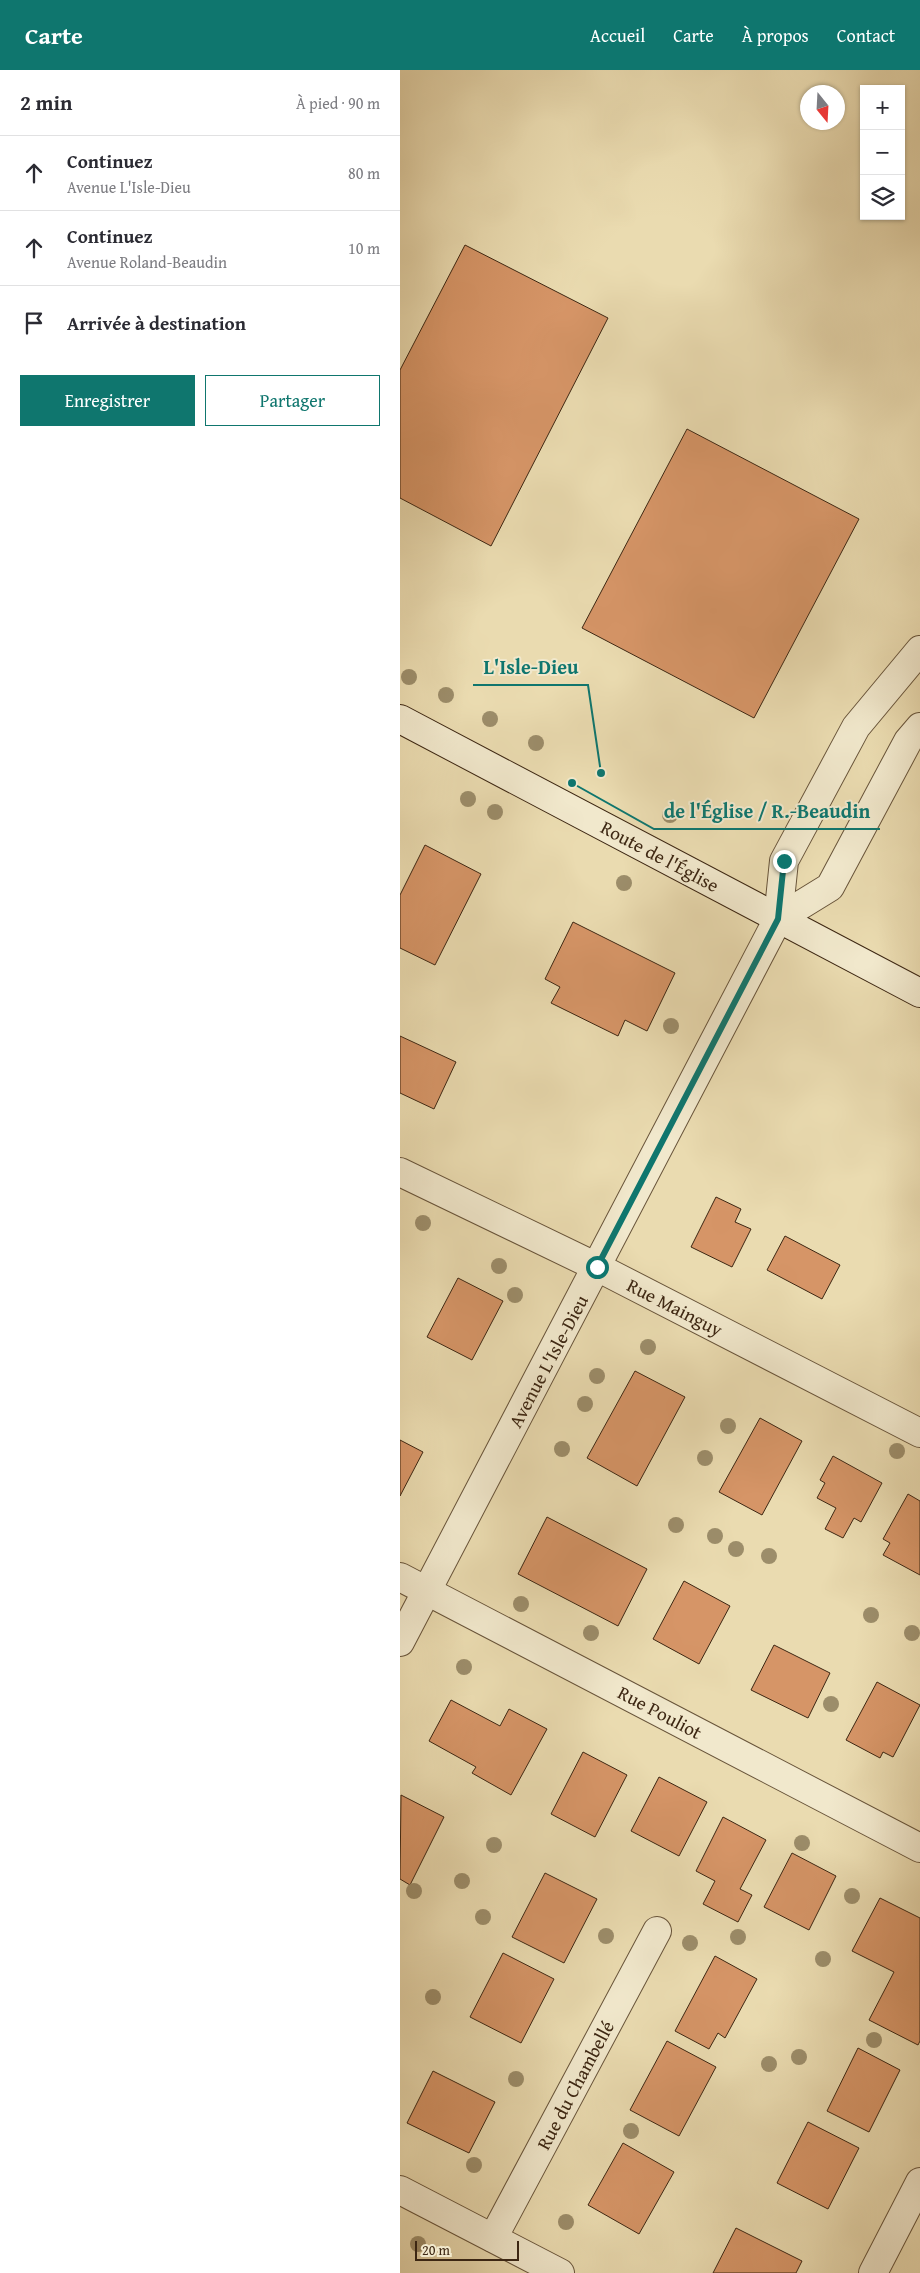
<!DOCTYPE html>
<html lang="fr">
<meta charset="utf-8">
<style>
:root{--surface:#fff;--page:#f2f2f3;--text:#2b2b33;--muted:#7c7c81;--line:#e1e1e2;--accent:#0f766e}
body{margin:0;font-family:"Gentium Book Plus",serif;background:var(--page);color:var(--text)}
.controls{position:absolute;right:15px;top:15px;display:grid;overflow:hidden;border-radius:0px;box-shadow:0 1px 4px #0004}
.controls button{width:45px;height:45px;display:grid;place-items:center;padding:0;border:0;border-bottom:1px solid var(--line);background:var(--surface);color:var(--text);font:25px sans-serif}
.compass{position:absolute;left:400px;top:15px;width:45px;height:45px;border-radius:50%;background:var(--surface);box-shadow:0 1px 4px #0004;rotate:162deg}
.scale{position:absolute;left:15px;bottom:12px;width:104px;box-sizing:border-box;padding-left:5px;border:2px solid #3d2713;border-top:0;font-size:14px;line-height:18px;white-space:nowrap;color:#3d2713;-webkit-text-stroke:4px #f1e8cc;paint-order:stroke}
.stop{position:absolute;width:15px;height:15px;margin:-11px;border:4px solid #0f766e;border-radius:50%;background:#fff}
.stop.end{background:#0f766e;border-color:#fff;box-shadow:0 1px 5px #0008}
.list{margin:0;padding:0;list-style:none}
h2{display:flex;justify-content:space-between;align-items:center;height:65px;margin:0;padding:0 20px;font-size:21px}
h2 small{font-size:16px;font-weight:400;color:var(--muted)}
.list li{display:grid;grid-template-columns:32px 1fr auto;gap:15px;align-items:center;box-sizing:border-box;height:75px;padding:0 20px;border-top:1px solid var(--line)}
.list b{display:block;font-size:19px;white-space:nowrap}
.list p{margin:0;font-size:16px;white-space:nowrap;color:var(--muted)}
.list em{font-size:16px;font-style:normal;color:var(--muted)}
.actions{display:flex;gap:10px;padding:15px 20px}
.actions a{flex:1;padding:11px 0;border:1px solid var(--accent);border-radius:0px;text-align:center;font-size:18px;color:var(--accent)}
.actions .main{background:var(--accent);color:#fff}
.icon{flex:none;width:28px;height:28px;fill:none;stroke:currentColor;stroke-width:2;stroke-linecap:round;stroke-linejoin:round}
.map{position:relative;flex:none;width:520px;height:2203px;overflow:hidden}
header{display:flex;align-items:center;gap:30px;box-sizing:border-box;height:70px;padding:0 25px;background:var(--accent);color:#fff}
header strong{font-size:24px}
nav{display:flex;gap:28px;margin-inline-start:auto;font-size:18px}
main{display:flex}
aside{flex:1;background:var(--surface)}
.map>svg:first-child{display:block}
.building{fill:#d69567;stroke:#3d2713}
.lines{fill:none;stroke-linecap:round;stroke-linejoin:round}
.minor-casing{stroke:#68543a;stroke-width:30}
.tertiary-casing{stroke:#68543a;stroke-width:30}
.secondary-casing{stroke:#3d2713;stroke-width:30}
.minor{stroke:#f1e8cc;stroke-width:28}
.tertiary{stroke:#f1e8cc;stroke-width:28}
.secondary{stroke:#f1e8cc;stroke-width:28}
.tree{fill:#9c8d6a}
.route{stroke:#0f766e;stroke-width:6}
.labels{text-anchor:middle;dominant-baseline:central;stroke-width:4;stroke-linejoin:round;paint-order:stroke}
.street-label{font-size:19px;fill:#3d2713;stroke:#f1e8cc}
.leader{fill:none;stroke:#0f766e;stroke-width:2}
.callout-dot{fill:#0f766e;stroke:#f1e8cc;stroke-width:2}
.callout-label{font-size:20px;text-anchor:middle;font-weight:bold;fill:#0f766e;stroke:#f1e8cc;stroke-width:4;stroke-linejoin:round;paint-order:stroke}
</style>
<header>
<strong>Carte</strong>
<nav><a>Accueil</a><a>Carte</a><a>À propos</a><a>Contact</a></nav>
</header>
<main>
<aside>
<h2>2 min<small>À pied · 90 m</small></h2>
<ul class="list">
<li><svg class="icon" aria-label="ahead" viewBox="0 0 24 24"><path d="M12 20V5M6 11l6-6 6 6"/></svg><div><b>Continuez</b><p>Avenue L'Isle-Dieu</p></div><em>80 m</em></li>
<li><svg class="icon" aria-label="ahead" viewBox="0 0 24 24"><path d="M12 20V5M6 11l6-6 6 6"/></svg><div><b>Continuez</b><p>Avenue Roland-Beaudin</p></div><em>10 m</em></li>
<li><svg class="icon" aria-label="arrive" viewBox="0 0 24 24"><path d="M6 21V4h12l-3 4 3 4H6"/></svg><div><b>Arrivée à destination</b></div></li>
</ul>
<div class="actions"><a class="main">Enregistrer</a><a>Partager</a></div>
</aside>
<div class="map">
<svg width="520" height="2203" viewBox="0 0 520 2203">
<rect width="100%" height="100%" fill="#eadbb0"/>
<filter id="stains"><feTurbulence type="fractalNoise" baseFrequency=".004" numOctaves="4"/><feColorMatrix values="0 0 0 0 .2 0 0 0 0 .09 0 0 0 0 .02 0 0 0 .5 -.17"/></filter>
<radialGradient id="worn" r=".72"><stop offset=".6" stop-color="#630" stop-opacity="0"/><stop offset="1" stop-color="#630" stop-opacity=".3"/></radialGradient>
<!-- building -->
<g class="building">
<polygon points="65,175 208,248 91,476 0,428 0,300"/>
<polygon points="287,359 459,449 354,648 182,558"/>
<polygon points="25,775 81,804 35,895 0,878 0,825"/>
<polygon points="173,852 275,903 247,961 225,950 218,966 151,933 160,917 145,909"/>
<polygon points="0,966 56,992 34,1039 0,1023"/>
<polygon points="316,1127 341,1139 335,1152 351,1159 332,1197 291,1177"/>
<polygon points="385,1166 440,1195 422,1229 367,1200"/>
<polygon points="58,1208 103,1231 72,1290 27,1267"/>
<polygon points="235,1301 285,1327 237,1416 187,1388"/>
<polygon points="360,1348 402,1371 362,1445 319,1422"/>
<polygon points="0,1370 23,1382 0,1426"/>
<polygon points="433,1386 482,1413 461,1452 454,1448 443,1468 425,1459 436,1438 417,1428 425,1413 420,1410"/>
<polygon points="508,1424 520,1431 520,1505 483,1485 490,1473 483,1469"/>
<polygon points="147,1447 247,1499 218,1556 118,1504"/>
<polygon points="284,1511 330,1536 299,1594 253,1569"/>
<polygon points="374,1575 430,1603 408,1648 351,1620"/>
<polygon points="477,1612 520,1635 493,1687 483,1682 480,1688 446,1670"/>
<polygon points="51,1630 100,1656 109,1639 147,1659 111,1725 72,1703 76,1697 29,1671"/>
<polygon points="183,1682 227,1705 195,1767 151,1744"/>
<polygon points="259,1707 307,1732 279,1786 231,1761"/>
<polygon points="1,1725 44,1747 10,1815 0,1809"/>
<polygon points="323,1747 366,1770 340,1819 352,1825 338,1852 303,1834 315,1811 296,1801"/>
<polygon points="392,1783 436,1806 409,1860 364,1837"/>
<polygon points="145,1803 197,1829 164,1893 112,1867"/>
<polygon points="480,1828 520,1848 520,1971 518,1975 469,1950 494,1902 452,1881"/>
<polygon points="103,1883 154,1909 121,1973 70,1947"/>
<polygon points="315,1886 357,1909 325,1968 318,1963 309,1979 275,1961"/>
<polygon points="267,1971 316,1997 279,2066 230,2040"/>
<polygon points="458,1978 500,2000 469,2062 427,2041"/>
<polygon points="33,2001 95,2032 69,2083 7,2053"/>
<polygon points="408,2052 459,2078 428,2139 377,2113"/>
<polygon points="223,2073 274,2102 239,2164 188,2135"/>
<polygon points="336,2158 402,2191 396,2203 313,2203"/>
</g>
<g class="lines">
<defs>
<g id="minor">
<polyline points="0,1102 197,1197 520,1363"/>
<polyline points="0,1507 520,1778"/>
<polyline points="0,1572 378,849"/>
<polyline points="0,2120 160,2203"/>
<polyline points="93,2168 257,1861"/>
<polyline points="473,2203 520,2112"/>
</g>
<g id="tertiary">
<polyline points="378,849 384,791 456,657 520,580"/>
<polyline points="378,849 430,817 508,671 520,657"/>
</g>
<polyline id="secondary" points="0,649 520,923"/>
</defs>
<!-- minor casing -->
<use href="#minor" class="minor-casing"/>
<!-- tertiary casing -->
<use href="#tertiary" class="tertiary-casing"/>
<!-- secondary casing -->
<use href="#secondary" class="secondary-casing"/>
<!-- minor -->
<use href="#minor" class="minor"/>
<!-- tertiary -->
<use href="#tertiary" class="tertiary"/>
<!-- secondary -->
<use href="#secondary" class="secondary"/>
</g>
<!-- trees -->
<g class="tree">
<circle cx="9" cy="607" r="8"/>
<circle cx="46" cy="625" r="8"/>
<circle cx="90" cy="649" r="8"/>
<circle cx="136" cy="673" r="8"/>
<circle cx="68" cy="729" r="8"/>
<circle cx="95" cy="742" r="8"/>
<circle cx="270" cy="745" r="8"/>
<circle cx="224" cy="813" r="8"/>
<circle cx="271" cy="956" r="8"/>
<circle cx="23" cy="1153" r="8"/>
<circle cx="99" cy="1196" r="8"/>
<circle cx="115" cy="1225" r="8"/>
<circle cx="248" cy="1277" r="8"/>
<circle cx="197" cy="1306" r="8"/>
<circle cx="185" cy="1334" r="8"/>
<circle cx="328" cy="1356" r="8"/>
<circle cx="162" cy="1379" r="8"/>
<circle cx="497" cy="1381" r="8"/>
<circle cx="305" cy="1388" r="8"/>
<circle cx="276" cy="1455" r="8"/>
<circle cx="315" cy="1466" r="8"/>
<circle cx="336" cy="1479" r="8"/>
<circle cx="369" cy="1486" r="8"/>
<circle cx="121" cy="1534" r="8"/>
<circle cx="471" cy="1545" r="8"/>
<circle cx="191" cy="1563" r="8"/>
<circle cx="512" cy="1563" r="8"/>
<circle cx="64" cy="1597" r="8"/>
<circle cx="431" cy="1634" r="8"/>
<circle cx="402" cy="1773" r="8"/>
<circle cx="94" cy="1775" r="8"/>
<circle cx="62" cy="1811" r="8"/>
<circle cx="14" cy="1821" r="8"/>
<circle cx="452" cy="1826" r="8"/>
<circle cx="83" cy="1847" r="8"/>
<circle cx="206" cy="1866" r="8"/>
<circle cx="338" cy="1867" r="8"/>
<circle cx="290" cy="1873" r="8"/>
<circle cx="423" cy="1889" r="8"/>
<circle cx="33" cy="1927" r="8"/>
<circle cx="474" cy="1970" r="8"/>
<circle cx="399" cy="1987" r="8"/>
<circle cx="369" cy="1994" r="8"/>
<circle cx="116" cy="2009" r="8"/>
<circle cx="231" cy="2061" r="8"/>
<circle cx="74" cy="2095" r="8"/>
<circle cx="166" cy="2152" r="8"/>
<circle cx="18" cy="2174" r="8"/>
</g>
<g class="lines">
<!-- route -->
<polyline class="route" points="197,1197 378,849 384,791"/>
</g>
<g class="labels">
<!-- street labels -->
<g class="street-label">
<text transform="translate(260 786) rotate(28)">Route de l'Église</text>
<text transform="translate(275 1237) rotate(27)">Rue Mainguy</text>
<text transform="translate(148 1291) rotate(-62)">Avenue L'Isle-Dieu</text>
<text transform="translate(260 1642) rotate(28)">Rue Pouliot</text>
<text transform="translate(175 2015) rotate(-62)">Rue du Chambellé</text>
</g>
</g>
<!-- callouts -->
<path class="leader" d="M201 703L188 615H73M172 713L254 759H480"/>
<g class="callout-dot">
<circle cx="201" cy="703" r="5"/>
<circle cx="172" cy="713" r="5"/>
</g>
<g class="callout-label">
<text x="131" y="604">L'Isle-Dieu</text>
<text x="367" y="748">de l'Église / R.-Beaudin</text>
</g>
<rect width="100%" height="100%" filter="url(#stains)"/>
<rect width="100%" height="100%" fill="url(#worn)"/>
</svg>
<div class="controls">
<button>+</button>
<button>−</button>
<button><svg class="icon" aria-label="layers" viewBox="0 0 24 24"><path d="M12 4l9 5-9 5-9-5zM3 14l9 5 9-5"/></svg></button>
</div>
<svg class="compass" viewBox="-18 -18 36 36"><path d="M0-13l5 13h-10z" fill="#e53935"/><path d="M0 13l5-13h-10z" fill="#7c7c81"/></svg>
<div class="scale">20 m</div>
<div class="stop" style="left:197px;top:1197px"></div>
<div class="stop end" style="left:384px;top:791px"></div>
</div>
</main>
